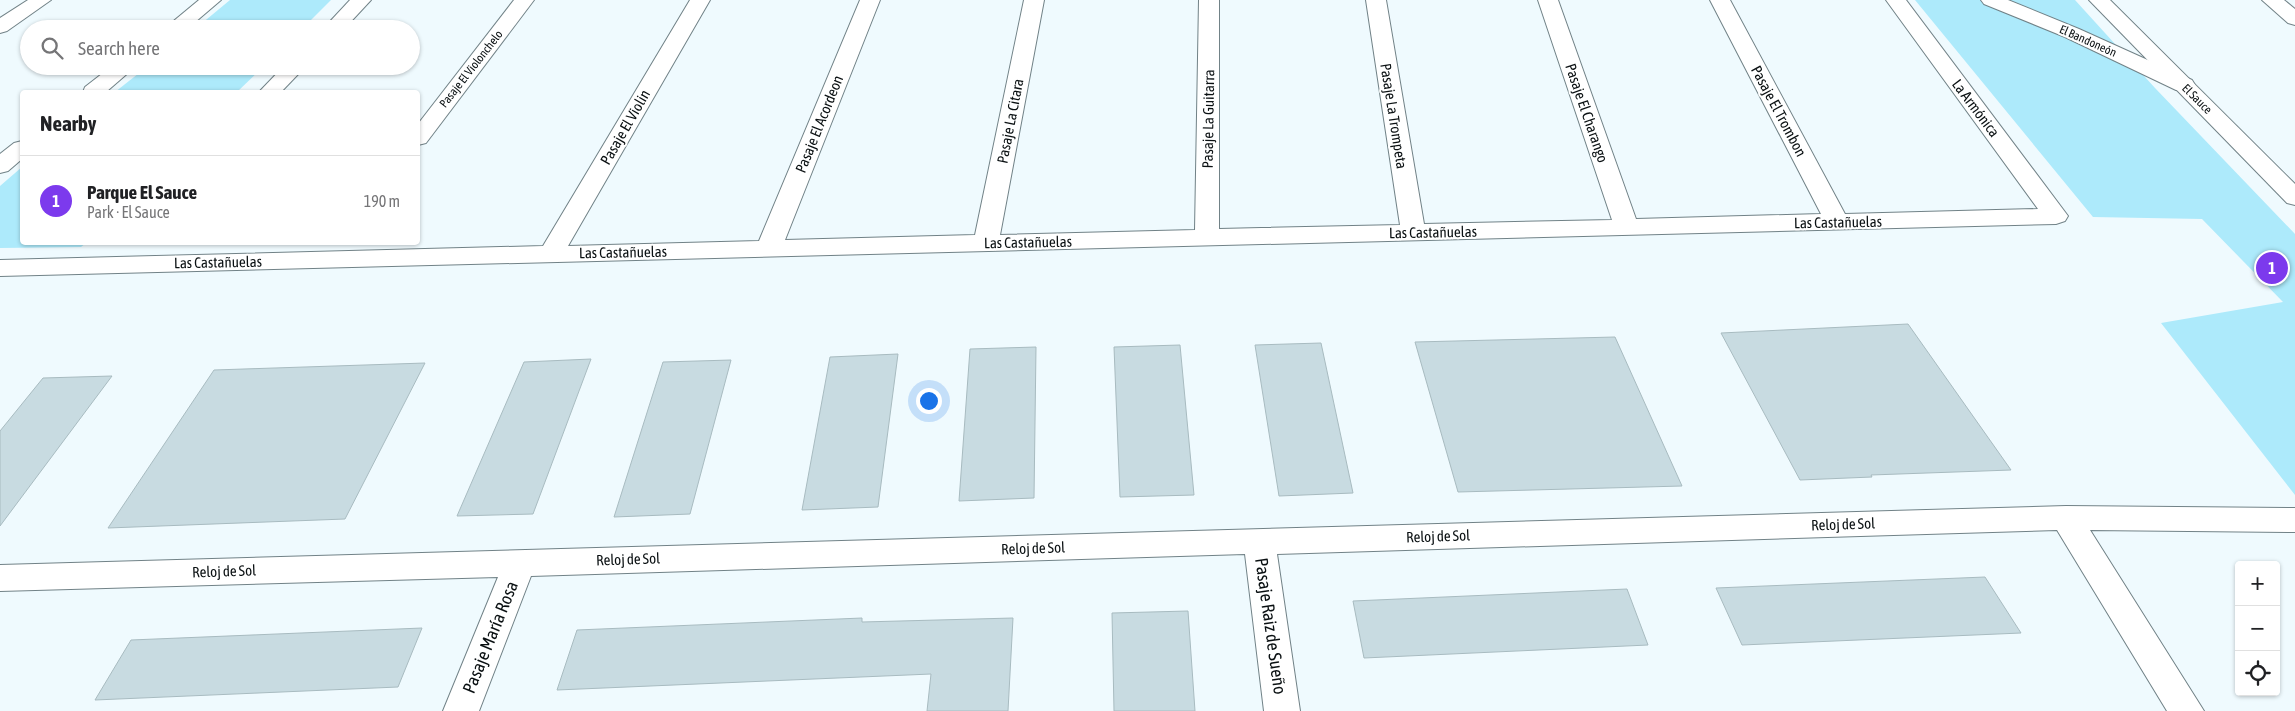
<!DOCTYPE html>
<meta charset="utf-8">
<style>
:root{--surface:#fff;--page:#f6f6f6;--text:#202124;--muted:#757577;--line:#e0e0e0;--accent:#7c3aed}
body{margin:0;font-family:"Asap Condensed",sans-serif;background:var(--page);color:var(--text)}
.controls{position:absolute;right:15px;bottom:15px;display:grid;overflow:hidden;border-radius:5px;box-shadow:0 1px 4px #0004}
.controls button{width:45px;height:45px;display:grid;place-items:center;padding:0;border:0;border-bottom:1px solid var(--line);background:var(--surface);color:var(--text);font:25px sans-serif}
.you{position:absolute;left:928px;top:400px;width:18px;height:18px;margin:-12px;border:4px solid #fff;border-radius:50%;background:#1a73e8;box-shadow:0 0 0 8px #1a73e833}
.badge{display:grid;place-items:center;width:32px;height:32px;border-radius:50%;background:var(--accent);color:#fff;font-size:16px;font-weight:700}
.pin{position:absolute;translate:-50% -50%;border:2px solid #fff;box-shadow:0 1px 5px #0006}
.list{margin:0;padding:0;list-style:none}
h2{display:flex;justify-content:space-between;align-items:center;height:65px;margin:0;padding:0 20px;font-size:21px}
h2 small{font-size:16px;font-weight:400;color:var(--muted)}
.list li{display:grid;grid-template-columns:32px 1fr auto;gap:15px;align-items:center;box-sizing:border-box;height:90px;padding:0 20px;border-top:1px solid var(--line)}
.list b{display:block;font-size:19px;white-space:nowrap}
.list p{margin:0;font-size:16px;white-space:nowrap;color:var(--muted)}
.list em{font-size:16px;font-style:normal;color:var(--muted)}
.icon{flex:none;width:28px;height:28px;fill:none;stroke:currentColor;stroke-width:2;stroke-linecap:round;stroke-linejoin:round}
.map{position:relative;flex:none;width:2295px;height:711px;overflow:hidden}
.search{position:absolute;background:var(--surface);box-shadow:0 1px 4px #0004;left:20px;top:20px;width:400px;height:55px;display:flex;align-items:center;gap:12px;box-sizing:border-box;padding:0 18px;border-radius:28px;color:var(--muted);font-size:19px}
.panel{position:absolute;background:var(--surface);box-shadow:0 1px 4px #0004;left:20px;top:90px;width:400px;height:155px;border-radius:5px}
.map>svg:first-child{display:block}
.green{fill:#adeafb}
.building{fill:#c8dbe1;stroke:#a8bbc0}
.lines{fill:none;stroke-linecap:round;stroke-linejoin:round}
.minor-casing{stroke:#718287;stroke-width:2}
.tertiary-casing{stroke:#718287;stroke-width:2}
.minor{fill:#fff;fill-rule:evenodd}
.tertiary{fill:#fff;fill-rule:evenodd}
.labels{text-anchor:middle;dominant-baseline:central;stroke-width:4;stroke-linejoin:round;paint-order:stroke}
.far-street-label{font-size:12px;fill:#0a1012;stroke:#fff}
.street-label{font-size:15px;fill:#0a1012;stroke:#fff}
.near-street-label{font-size:18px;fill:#0a1012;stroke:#fff}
</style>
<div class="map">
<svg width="2295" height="711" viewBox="0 0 2295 711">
<rect width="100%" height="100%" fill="#effafe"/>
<!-- green -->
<g class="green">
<polygon points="230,0 331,0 302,29 195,29"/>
<polygon points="1915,0 2075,0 2155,88 2295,234 2295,495 2161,323 2283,302 2202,219 2093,217"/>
<polygon points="148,66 264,66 237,92 115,92"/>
<polygon points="22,167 22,242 86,243 81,247 0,248 0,186"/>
</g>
<!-- building -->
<g class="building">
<polygon points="1908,324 2011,470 1871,475 1872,477 1800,480 1721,333"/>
<polygon points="1615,337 1682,486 1458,492 1415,342"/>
<polygon points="1321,343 1353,493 1279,496 1255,345"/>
<polygon points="1180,345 1194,495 1120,497 1114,347"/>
<polygon points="1036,347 1034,498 959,501 970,349"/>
<polygon points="898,354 878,507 802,510 830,357"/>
<polygon points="591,359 533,514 457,516 524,362"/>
<polygon points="731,360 690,514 614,517 663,362"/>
<polygon points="425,363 345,519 108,528 214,370"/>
<polygon points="112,376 0,526 0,431 43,378"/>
<polygon points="1985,577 2021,633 1742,645 1716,588"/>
<polygon points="1627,589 1648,645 1364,658 1353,601"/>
<polygon points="1188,611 1195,711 1114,711 1112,613"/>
<polygon points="862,618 862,622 1013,618 1008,711 927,711 931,674 557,690 577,630"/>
<polygon points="422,628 398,687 95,700 131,640"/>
</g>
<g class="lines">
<defs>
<g id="minor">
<polygon points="28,0 51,0 7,31 0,33 0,18"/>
<polygon points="199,0 221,0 187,29 164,29"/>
<polygon points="350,0 371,0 344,29 323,29"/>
<polygon points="514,0 534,0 426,143 418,145 418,124"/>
<polygon points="690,0 710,0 568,246 759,241 860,0 880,0 785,240 975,235 1024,0 1044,0 1000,235 1195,230 1199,0 1219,0 1219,229 1400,225 1366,0 1386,0 1424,224 1612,220 1538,0 1558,0 1636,219 1821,214 1710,0 1730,0 1845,214 2038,209 1886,0 1906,0 2068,216 2065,221 2056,224 0,276 0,260 543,246"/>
<polygon points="1981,0 2008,0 2079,29 2192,80 2195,85 2192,90 2184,91 2176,90 2065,37 1984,4"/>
<polygon points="2262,0 2284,0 2295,9 2295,25 2288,23"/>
<polygon points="112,66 136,66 106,92 83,92 85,87"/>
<polygon points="284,66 306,66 281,92 259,92"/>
<polygon points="22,141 22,159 8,171 0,173 0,154 14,143"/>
<polygon points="2066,506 2295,508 2295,532 2090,530 2204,711 2167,711 2057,530 1277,554 1300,711 1264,711 1245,554 531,576 479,711 443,711 498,577 0,591 0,565"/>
</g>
<polygon id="tertiary" points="2089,0 2110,0 2295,184 2295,205 2287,203"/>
</defs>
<!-- minor casing -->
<use href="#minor" class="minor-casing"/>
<!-- tertiary casing -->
<use href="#tertiary" class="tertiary-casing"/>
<!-- minor -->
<use href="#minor" class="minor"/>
<!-- tertiary -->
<use href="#tertiary" class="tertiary"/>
</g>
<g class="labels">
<!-- far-street labels -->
<g class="far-street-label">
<text transform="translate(2088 41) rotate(24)">El Bandoneón</text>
<text transform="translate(471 69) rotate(-52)">Pasaje El Violonchelo</text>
<text transform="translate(2197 99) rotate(45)">El Sauce</text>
</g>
<!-- street labels -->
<g class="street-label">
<text transform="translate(1976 108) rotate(53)">La Armónica</text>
<text transform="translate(1779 111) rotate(62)">Pasaje El Trombon</text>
<text transform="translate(1587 113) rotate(71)">Pasaje El Charango</text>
<text transform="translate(1394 116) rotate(81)">Pasaje La Trompeta</text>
<text transform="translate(1208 119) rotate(-89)">Pasaje La Guitarra</text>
<text transform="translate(1010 121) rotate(-79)">Pasaje La Citara</text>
<text transform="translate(819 124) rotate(-68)">Pasaje El Acordeon</text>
<text transform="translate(625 127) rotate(-60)">Pasaje El Violin</text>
<text transform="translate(1838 222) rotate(-1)">Las Castañuelas</text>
<text transform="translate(1433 232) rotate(-1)">Las Castañuelas</text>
<text transform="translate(1028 242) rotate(-1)">Las Castañuelas</text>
<text transform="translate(623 252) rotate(-1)">Las Castañuelas</text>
<text transform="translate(218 262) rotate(-1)">Las Castañuelas</text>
<text transform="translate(1843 524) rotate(-2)">Reloj de Sol</text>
<text transform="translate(1438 536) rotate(-2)">Reloj de Sol</text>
<text transform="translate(1033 548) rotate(-2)">Reloj de Sol</text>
<text transform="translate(628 559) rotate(-2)">Reloj de Sol</text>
<text transform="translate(224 571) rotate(-2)">Reloj de Sol</text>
</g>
<!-- near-street labels -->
<g class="near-street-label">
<text transform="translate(1271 626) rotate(82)">Pasaje Raiz de Sueño</text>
<text transform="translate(490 637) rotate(-68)">Pasaje María Rosa</text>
</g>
</g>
</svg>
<div class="controls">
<button>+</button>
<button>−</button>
<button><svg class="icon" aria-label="locate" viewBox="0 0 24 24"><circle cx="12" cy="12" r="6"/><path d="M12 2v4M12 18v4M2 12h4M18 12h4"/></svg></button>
</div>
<div class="you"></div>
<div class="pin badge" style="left:2272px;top:268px">1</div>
<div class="search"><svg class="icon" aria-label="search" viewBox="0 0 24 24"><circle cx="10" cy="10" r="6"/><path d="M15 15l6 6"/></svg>Search here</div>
<section class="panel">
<h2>Nearby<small></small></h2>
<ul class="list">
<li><span class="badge">1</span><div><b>Parque El Sauce</b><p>Park · El Sauce</p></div><em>190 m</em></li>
</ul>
</section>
</div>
